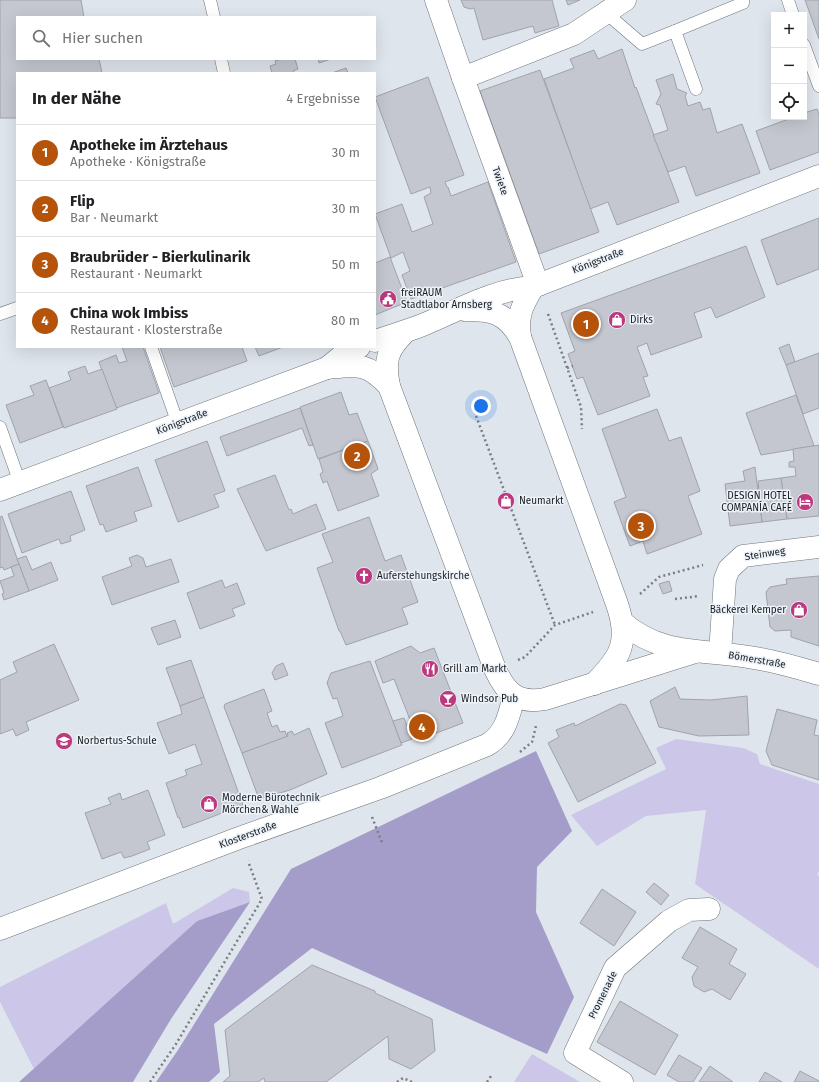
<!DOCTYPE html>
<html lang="de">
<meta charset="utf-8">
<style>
:root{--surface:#fff;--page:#f6f6f6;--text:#202124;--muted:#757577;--line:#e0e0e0;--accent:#b45309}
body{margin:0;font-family:"Fira Sans",sans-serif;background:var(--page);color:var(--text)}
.controls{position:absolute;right:12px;top:12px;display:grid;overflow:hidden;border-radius:0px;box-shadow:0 4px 16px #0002}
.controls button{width:36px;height:36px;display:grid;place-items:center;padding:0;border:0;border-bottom:1px solid var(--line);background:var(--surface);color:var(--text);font:20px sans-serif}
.you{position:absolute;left:481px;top:406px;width:14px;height:14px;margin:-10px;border:3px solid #fff;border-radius:50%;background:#1a73e8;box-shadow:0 0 0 6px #1a73e833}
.badge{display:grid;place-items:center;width:26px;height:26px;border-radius:50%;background:var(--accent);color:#fff;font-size:13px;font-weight:700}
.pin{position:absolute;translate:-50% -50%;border:2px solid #fff;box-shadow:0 1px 4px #0006}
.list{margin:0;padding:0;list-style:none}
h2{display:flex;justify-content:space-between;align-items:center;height:52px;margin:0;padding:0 16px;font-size:17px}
h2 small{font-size:13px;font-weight:400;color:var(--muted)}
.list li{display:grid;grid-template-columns:26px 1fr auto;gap:12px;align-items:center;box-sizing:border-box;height:56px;padding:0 16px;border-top:1px solid var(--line)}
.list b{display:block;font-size:15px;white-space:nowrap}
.list p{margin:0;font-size:13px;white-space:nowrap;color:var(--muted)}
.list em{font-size:13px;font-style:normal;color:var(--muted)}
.icon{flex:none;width:22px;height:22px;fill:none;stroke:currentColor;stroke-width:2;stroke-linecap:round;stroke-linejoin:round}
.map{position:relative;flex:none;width:819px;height:1082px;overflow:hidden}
.search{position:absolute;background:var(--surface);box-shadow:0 4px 16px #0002;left:16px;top:16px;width:360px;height:44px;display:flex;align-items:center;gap:10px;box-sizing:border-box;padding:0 14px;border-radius:0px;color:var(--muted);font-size:15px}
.panel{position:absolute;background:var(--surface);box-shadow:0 4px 16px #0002;left:16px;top:72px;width:360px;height:276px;border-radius:0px}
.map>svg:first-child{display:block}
.green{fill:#ccc7e9}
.forest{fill:#a49dca}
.building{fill:#c4c7cf;stroke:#a0a3ab}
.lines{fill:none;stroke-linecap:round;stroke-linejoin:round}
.service-casing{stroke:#70757b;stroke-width:13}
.minor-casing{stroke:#70757b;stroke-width:23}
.path{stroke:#7a7e82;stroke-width:2.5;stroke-dasharray:2 3;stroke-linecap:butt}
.service{stroke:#fff;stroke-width:12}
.minor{stroke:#fff;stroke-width:22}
.labels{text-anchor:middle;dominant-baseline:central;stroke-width:3;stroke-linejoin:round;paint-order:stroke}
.street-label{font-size:10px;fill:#191b1d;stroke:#ecf2fa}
.poi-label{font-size:10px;fill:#191b1d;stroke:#ecf2fa;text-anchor:start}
</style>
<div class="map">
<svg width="819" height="1082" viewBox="0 0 819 1082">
<rect width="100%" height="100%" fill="#dfe5ec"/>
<!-- green -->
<g class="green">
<polygon points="676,739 743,748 757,754 760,764 819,784 819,871 817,875 819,876 819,969 695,884 706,810 646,816 597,846 571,815 666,769 656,748"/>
<polygon points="233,888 249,892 250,902 197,921 34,1069 0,1002 0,987 166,903 173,924"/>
<polygon points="532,1054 580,1082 514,1082"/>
</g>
<!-- forest -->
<g class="forest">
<polygon points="536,751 572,831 537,867 536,912 574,997 547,1054 312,948 214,1024 220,1072 209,1082 156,1082 178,1050 291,869"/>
<polygon points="250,902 171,1019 133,1082 19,1082 197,921"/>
</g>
<!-- building -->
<g class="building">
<polygon points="0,0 81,0 84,17 17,17 17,59 99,59 102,73 17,73 17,118 0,118"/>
<polygon points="461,0 552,0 559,26 535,33 533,26 483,40 474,8 470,9 464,7"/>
<polygon points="566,0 580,0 568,5"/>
<polygon points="805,0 819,0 819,39"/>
<polygon points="622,49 635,88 636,87 679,202 617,225 608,202 590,209 544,79 574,68 570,59 594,50 598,59"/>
<polygon points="281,59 295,59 298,69 293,71 294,73 272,73 270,66 276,64 275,61"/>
<polygon points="318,59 331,59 319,63"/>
<polygon points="346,68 348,73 332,73"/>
<polygon points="540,70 599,232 539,254 480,91"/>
<polygon points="673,74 677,89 687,93 685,96 688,106 700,102 703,110 710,108 717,133 742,124 760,173 696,196 685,166 668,172 653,135 668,130 660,105 656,104 661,94 656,80"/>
<polygon points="428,77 464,175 445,182 447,187 448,187 451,196 488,182 516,262 411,299 402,275 410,271 403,252 391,258 375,214 402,204 412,232 433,224 424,197 431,193 430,187 411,194 375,97"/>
<polygon points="817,109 819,114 819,152 770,170 756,131 794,117 804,117 804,113"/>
<polygon points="819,218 819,269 777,285 761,240"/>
<polygon points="746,246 765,297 716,318 711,307 694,313 702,337 651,355 647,343 637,347 648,376 643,377 650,396 598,415 583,377 577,379 568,354 575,351 561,313"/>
<polygon points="390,257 407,302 375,315 375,263"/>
<polygon points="789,344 795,362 786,365 779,348"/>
<polygon points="122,347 143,347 159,393 116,408 99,362 116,355 119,363 127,361"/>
<polygon points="160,347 242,347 247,361 174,387"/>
<polygon points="255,347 283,347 259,356"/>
<polygon points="819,353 819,408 803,414 786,365"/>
<polygon points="85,366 88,374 102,369 117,409 64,428 49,388 71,380 68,372"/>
<polygon points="46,380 63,427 20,443 6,405 34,395 30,386"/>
<polygon points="341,392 349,415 357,413 368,441 318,459 300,407"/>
<polygon points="796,395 814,446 761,455 746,413"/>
<polygon points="300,408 313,445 309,446 302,428 227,456 220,437"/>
<polygon points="657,409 669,441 681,437 700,491 688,496 702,534 647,554 643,541 630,546 614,502 626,497 602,429"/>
<polygon points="207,441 225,491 214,495 219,507 178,522 155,460"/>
<polygon points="368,441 378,469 371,474 379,496 338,511 327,481 323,483 320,474 323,472 319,459"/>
<polygon points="819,445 819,516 787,519 781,478 796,476 795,467 789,467 789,462 794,461 793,449"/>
<polygon points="138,467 152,506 134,512 137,521 106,532 103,524 100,525 86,486"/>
<polygon points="755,467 762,522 730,526 725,484 745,481 743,471"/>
<polygon points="275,475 289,510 291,509 293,514 316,504 326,529 266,551 237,489"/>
<polygon points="781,478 787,519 762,522 758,481"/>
<polygon points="71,491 85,530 70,536 71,541 61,544 59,539 22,553 8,514"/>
<polygon points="2,516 19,564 4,570 3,567 0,568 0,517"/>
<polygon points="369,517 385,561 401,555 418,602 402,608 408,624 346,645 340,631 339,631 317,568 333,562 322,534"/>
<polygon points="137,555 143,558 146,567 171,559 179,582 112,605 102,577 132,566 129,558"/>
<polygon points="26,556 32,570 51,562 58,580 29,591 17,559"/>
<polygon points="19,564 29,591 4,600 2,594 4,593 0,581 14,576 11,567"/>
<polygon points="819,576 819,646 791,637 791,630 775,631 770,627 766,592 770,587 787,584 786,579"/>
<polygon points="222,580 225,588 237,583 245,604 232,609 235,616 200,629 187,593"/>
<polygon points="669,581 672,591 663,594 659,584"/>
<polygon points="175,620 181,637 158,645 151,628"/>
<polygon points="54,644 79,700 26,722 29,730 16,736 13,729 0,734 0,680 17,672 13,662"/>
<polygon points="411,646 420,653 434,648 463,723 418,740 394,679 383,683 375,661"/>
<polygon points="191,660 204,697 180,706 166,668"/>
<polygon points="370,661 402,745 342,768 325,723 343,716 337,698 333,699 327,683 331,673"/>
<polygon points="283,663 288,675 275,680 272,673 276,666"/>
<polygon points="675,687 680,699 711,700 747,696 749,735 699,736 659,727 650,701"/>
<polygon points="264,689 272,711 267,713 272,727 277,725 280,732 285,731 287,737 242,753 224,707 225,704"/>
<polygon points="204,697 243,805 183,828 179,817 178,818 166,783 187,775 185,770 202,764 195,744 169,754 157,723 182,714 180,706"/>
<polygon points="620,704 626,705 656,763 578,802 548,743 559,737 556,730 574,723 575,726"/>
<polygon points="777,709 817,720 814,735 819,736 819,780 772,765 766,751"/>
<polygon points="404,718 412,739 401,743 393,721"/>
<polygon points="309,728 327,774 290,790 259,799 242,753 288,736 287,733 292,731 294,735"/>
<polygon points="148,790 165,835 147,842 150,849 132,856 124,858 121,852 102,859 85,813 111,804 108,798 120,793 122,800"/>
<polygon points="654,883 669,895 661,905 646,892"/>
<polygon points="602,889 636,912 614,946 580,923"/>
<polygon points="700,927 737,949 729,964 746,974 730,1000 712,989 704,992 694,986 692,977 698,967 682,958"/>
<polygon points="312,965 375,991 375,993 432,1019 435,1051 411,1069 389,1059 388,1036 326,1082 265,1082 264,1078 258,1082 223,1082 230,1076 225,1030"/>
<polygon points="620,1001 678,1035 655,1075 597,1042"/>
<polygon points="679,1055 702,1068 693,1082 679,1082 667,1075"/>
<polygon points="710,1066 733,1082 699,1082"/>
<polygon points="800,1071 819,1081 819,1082 794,1082"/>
<polygon points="765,1072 782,1082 759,1082"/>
</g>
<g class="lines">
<defs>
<g id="service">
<polyline points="210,0 214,17"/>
<polyline points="788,0 793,15"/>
<polyline points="606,13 642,44 675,31"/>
<polyline points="804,45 819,86"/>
<polyline points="221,59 224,73"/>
<polyline points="696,89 675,31 743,3 743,0"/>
<polyline points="0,314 17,308"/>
<polyline points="151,347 178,424"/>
<polyline points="0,427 20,483"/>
</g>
<g id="minor">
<polyline points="436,0 463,78 538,285"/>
<polyline points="463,78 574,34 625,0"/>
<path d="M465,310c27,0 40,2 55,27l97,267c13,38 4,53 -23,80"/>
<path d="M405,332c-18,18 -21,28 -16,54l106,283c11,24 22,35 50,30l150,-47"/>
<path d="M520,337c-3,-23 2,-31 13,-50"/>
<path d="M375,341c17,-6 33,-10 50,-17 34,-14 70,-35 108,-37l286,-111"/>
<path d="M327,368c30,-3 40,-6 62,18"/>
<polyline points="0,490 327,368 343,355 359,347"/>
<path d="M623,623c39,33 78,26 125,34 24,3 47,10 71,17"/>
<polyline points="720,653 725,579 729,569 743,556 819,547"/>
<path d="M0,929l239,-91 141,-50 107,-43c19,-11 22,-30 27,-49"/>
<polyline points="622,1082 575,1053 615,968 669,921 689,910 709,909"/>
</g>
</defs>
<!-- service casing -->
<use href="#service" class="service-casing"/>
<!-- minor casing -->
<use href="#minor" class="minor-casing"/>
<!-- path -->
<g class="path">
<polyline points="548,314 581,407 582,429"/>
<polyline points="567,368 573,366"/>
<polyline points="476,416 555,625"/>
<polyline points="640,594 659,577 703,565"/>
<polyline points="675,599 699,596"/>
<polyline points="518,660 525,657 555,625 593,612"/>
<polyline points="520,752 532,742 536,726"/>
<polyline points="372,817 383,845"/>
<polyline points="150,1082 176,1044 262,899 248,861"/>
<polyline points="397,1082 403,1078 412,1082"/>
<polyline points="487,1082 491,1076"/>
</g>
<!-- service -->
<use href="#service" class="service"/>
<!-- minor -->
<use href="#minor" class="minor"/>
</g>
<!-- icons -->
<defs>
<symbol id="civic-disc" viewBox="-11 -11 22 22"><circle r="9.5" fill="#bc397f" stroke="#ecf2fa"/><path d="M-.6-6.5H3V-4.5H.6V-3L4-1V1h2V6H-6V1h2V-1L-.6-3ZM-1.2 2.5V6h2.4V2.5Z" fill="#fff"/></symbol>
<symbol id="shop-disc" viewBox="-11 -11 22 22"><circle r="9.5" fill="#bc397f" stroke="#ecf2fa"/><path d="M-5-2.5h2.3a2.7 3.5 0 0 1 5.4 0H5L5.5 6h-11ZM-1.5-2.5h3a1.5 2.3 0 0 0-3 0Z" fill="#fff"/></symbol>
<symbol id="hotel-disc" viewBox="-11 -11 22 22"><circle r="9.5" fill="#bc397f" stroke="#ecf2fa"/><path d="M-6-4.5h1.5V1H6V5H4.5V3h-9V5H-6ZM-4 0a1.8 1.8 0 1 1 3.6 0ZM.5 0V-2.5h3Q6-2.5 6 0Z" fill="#fff"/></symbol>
<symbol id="church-disc" viewBox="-11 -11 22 22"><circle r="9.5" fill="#bc397f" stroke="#ecf2fa"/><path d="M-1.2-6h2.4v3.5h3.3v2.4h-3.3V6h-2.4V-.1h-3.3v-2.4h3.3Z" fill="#fff"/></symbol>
<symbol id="restaurant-disc" viewBox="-11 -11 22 22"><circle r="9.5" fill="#bc397f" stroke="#ecf2fa"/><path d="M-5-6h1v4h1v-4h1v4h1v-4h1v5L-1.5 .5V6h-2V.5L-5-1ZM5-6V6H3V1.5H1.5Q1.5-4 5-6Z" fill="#fff"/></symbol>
<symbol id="bar-disc" viewBox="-11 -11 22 22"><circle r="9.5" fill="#bc397f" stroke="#ecf2fa"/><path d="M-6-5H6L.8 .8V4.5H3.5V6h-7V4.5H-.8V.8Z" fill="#fff"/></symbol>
<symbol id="school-disc" viewBox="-11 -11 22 22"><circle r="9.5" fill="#bc397f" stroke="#ecf2fa"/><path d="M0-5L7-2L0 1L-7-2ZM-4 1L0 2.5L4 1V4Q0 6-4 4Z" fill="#fff"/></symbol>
</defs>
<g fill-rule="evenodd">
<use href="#civic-disc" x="378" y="289" width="20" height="20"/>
<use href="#shop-disc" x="607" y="310" width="20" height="20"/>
<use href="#shop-disc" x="496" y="491" width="20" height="20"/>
<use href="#hotel-disc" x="795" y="492" width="20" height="20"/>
<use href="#church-disc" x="354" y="566" width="20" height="20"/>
<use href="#shop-disc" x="789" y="600" width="20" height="20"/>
<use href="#restaurant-disc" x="420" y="659" width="20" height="20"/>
<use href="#bar-disc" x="438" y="689" width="20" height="20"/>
<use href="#school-disc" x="54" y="731" width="20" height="20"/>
<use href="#shop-disc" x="199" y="794" width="20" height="20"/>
</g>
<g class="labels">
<!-- street labels -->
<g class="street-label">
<text transform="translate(500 181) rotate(70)">Twiete</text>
<text transform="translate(598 261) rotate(-21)">Königstraße</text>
<text transform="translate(182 422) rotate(-21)">Königstraße</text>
<text transform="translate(765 554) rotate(-9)">Steinweg</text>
<text transform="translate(757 660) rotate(10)">Bömerstraße</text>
<text transform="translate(248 835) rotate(-20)">Klosterstraße</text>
<text transform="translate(603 995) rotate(-64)">Promenade</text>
</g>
<!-- poi labels -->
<g class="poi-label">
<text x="401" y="293">freiRAUM<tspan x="401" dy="12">Stadtlabor Arnsberg</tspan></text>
<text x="630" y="320">Dirks</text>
<text x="792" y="496" text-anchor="end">DESIGN HOTEL<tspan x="792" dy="12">COMPANÍA CAFÉ</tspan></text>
<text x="519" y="501">Neumarkt</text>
<text x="377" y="576">Auferstehungskirche</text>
<text x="786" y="610" text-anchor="end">Bäckerei Kemper</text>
<text x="443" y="669">Grill am Markt</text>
<text x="461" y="699">Windsor Pub</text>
<text x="77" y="741">Norbertus-Schule</text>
<text x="222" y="798">Moderne Bürotechnik<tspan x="222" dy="12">Mörchen&amp; Wahle</tspan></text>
</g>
</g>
</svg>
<div class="controls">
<button>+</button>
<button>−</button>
<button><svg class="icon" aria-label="locate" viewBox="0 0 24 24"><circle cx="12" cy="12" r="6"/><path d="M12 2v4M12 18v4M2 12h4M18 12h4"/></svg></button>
</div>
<div class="you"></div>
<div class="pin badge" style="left:586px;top:324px">1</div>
<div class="pin badge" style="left:357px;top:456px">2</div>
<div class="pin badge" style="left:641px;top:526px">3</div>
<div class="pin badge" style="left:422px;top:727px">4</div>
<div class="search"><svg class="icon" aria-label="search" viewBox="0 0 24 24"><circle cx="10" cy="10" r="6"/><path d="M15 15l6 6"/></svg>Hier suchen</div>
<section class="panel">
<h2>In der Nähe<small>4 Ergebnisse</small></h2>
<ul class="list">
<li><span class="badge">1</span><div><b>Apotheke im Ärztehaus</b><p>Apotheke · Königstraße</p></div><em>30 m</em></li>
<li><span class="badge">2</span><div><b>Flip</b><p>Bar · Neumarkt</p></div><em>30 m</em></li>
<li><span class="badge">3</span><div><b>Braubrüder - Bierkulinarik</b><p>Restaurant · Neumarkt</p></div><em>50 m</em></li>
<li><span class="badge">4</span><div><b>China wok Imbiss</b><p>Restaurant · Klosterstraße</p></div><em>80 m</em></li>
</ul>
</section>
</div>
